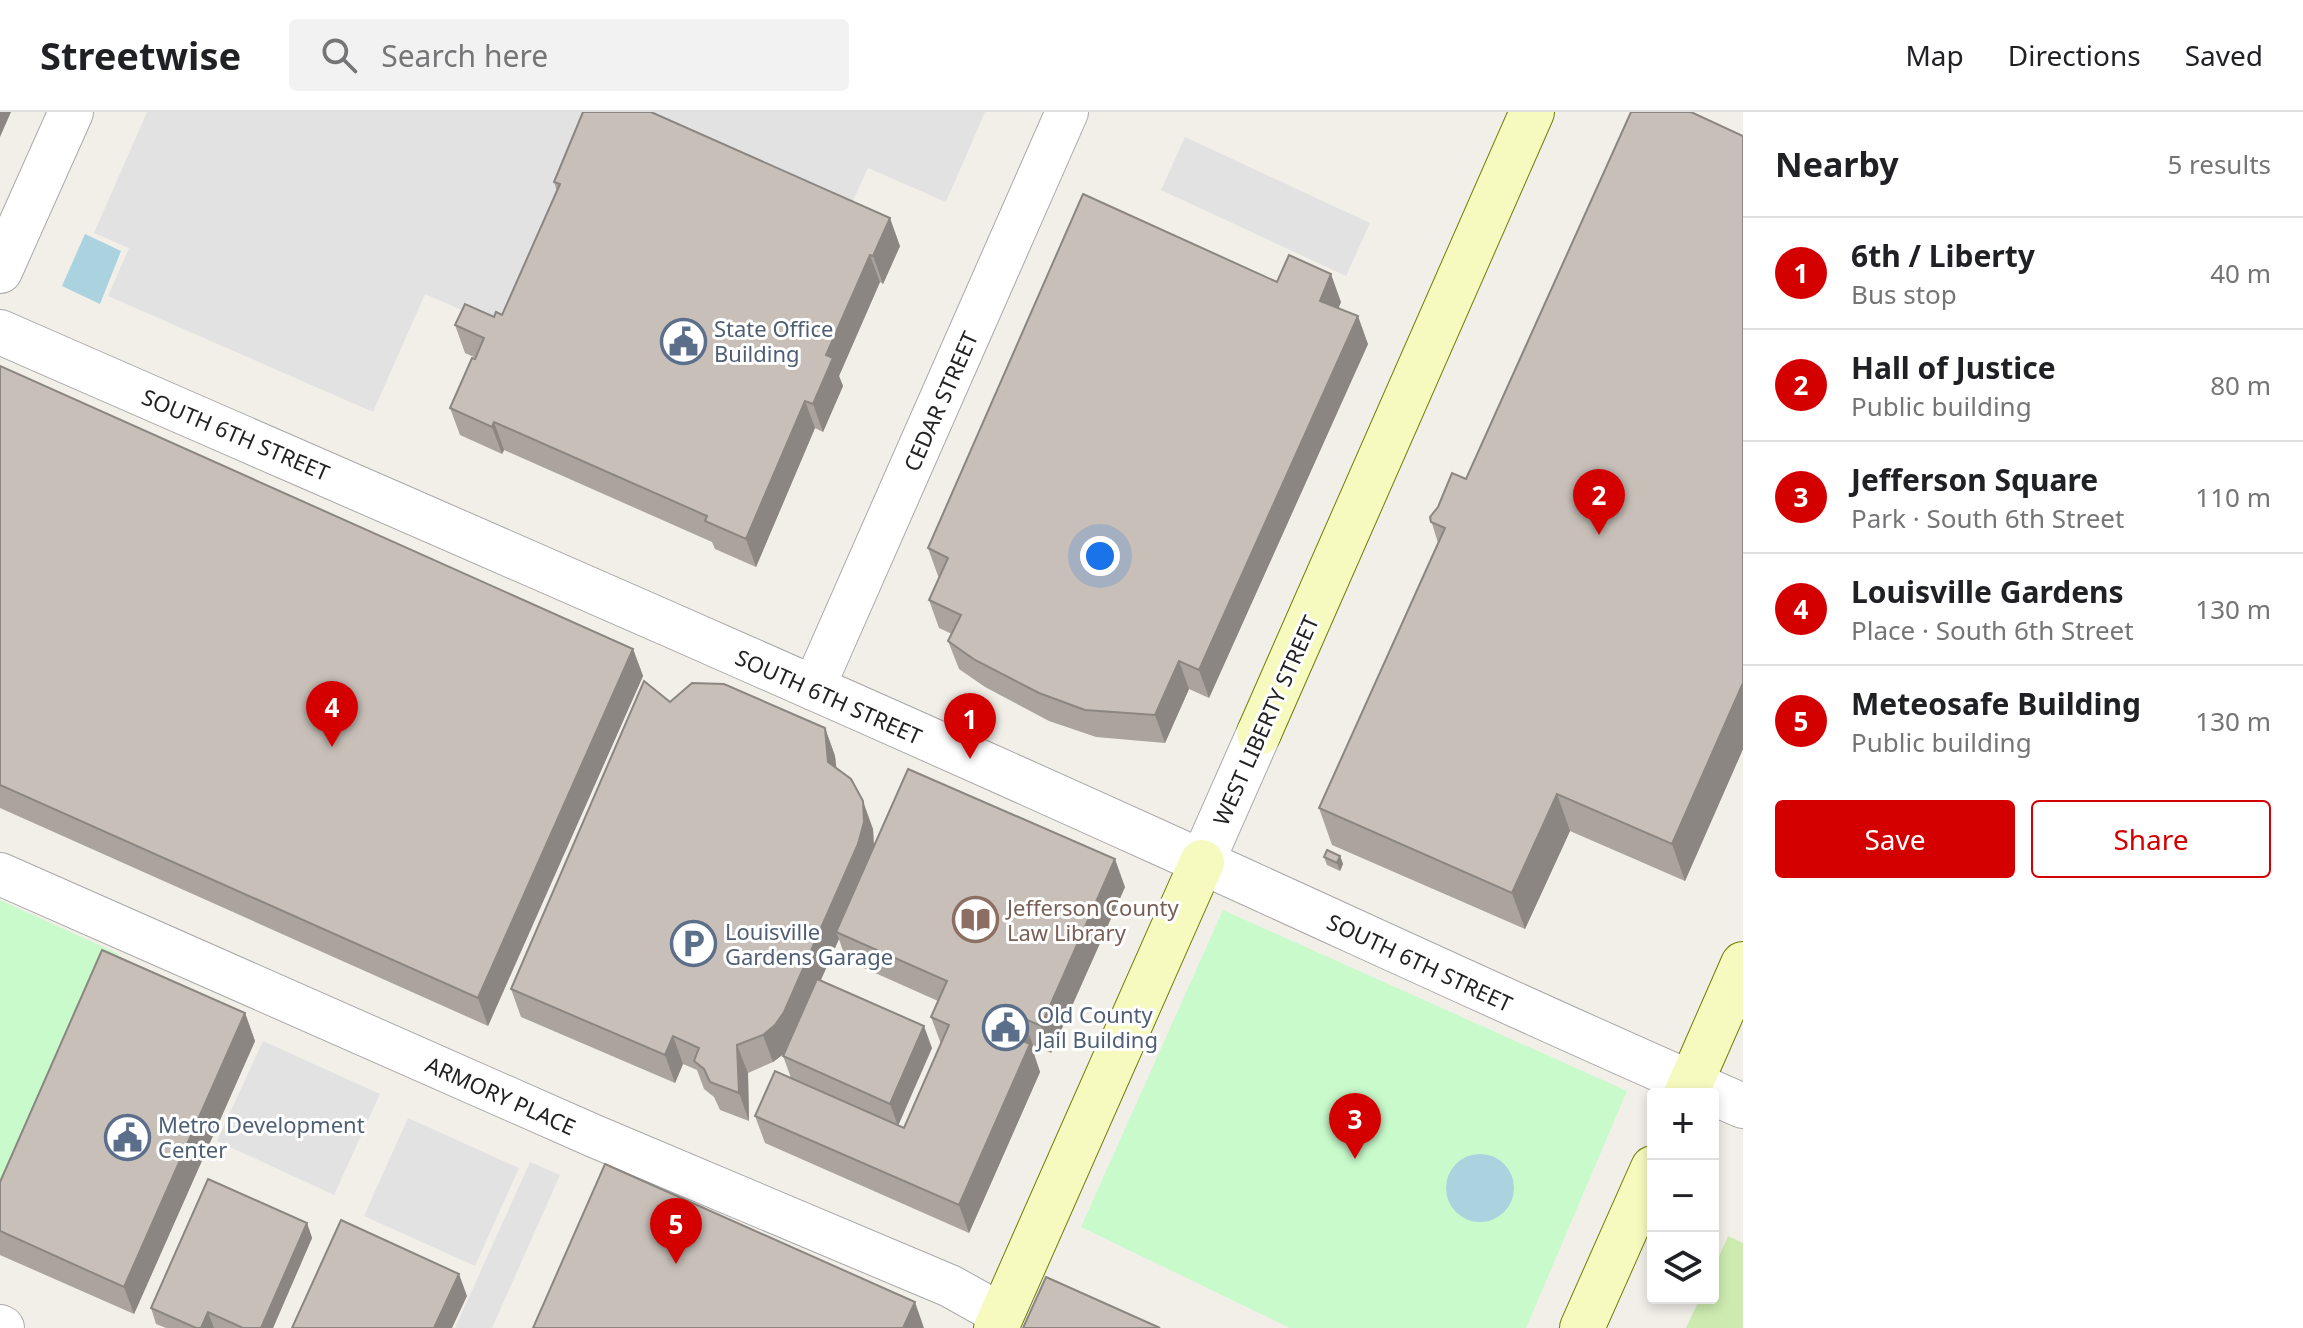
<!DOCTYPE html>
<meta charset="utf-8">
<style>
:root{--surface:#fff;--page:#f2f2f2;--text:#202124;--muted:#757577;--line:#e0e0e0;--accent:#d40000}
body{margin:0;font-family:"Noto Sans",sans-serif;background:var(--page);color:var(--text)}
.controls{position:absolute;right:24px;bottom:24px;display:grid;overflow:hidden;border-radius:8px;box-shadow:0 4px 12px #0003}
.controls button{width:72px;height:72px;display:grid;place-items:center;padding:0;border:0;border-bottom:2px solid var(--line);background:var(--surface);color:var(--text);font:40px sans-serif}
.you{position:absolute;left:1100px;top:444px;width:28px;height:28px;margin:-20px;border:6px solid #fff;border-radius:50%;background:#1a73e8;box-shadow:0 0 0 12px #1a73e833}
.badge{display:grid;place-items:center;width:52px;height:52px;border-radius:50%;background:var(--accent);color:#fff;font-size:26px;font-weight:700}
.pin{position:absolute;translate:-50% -66px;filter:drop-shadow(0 2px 4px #0008)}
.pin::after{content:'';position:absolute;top:42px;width:28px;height:24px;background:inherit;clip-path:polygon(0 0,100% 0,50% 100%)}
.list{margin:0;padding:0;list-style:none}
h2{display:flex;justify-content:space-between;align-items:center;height:104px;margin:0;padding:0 32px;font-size:34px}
h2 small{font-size:26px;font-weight:400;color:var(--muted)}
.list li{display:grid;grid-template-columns:52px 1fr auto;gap:24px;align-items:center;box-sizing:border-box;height:112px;padding:0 32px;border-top:2px solid var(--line)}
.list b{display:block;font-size:30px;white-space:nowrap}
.list p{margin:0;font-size:26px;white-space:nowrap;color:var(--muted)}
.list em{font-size:26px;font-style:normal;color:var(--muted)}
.actions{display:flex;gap:16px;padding:24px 32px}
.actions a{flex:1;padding:18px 0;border:2px solid var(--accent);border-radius:8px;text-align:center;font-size:28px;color:var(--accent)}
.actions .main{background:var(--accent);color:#fff}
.icon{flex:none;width:44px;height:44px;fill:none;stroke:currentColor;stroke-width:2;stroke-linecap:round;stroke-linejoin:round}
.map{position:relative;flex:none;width:1743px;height:1216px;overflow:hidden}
header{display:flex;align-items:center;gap:48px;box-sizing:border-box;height:112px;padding:0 40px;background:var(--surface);border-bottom:2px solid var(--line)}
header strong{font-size:38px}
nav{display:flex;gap:44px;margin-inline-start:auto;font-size:28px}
.search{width:560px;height:72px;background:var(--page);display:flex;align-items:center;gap:20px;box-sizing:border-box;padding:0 28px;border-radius:8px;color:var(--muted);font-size:30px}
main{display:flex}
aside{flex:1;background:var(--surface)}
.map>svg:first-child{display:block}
.grass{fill:#cdebb0}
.park{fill:#c8facc}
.parking{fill:#e2e2e2}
.water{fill:#aad3df}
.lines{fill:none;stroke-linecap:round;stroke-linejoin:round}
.minor-casing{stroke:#a9a9a9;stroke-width:44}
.tertiary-casing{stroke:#a9a9a9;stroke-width:46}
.secondary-casing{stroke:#707d05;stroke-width:46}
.minor{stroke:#fff;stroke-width:42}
.tertiary{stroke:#fff;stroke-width:44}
.secondary{stroke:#f7fabf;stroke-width:44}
.wall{fill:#aba49e;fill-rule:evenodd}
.shaded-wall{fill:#8b8681}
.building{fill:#c7bfb8;stroke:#8b8681;stroke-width:2}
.labels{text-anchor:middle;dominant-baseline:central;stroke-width:6;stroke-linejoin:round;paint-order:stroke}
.service-label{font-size:22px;fill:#4e5e75;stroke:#fff;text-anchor:start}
.street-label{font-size:22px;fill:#222;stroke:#fff}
.education-label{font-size:22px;fill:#785e54;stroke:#fff;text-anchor:start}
</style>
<header>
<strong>Streetwise</strong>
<div class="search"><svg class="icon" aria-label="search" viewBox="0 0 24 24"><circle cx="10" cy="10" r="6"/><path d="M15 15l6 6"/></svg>Search here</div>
<nav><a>Map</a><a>Directions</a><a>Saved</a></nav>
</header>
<main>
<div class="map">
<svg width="1743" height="1216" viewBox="0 0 1743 1216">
<rect width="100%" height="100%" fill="#f2efe9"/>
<!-- grass -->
<polygon class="grass" points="1728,1124 1743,1131 1743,1216 1686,1216 1700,1186 1713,1186 1713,1158"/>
<!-- park -->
<g class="park">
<polygon points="0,788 119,842 0,1093"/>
<polygon points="1223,798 1627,979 1526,1216 1290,1216 1081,1115"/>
</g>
<!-- parking -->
<g class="parking">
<polygon points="147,0 592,0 499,214 425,182 373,300 108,184 129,136 94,121"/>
<polygon points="638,0 985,0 946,90 868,56 851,93"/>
<polygon points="1185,25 1370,111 1346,164 1161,78"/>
<polygon points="263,929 380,982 334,1083 217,1029"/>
<polygon points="408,1006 519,1056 475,1154 364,1104"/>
<polygon points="530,1050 560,1063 492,1216 455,1216"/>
</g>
<!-- water -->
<g class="water">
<polygon points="85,122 121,139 100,192 62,174"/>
<circle cx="1480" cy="1076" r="34"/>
</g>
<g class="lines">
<defs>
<g id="minor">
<polyline points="813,577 1067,0"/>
<polyline points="0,762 594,1024 950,1174 1002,1203"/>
</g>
<g id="tertiary">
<polyline points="0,159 71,0"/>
<path d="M0,220c386,169 774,336 1158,510 195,88 389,179 585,264"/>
<polyline points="1202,750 1259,621"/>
<polyline points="0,1215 2,1216"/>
</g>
<g id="secondary">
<polyline points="1259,621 1532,0"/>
<polyline points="1686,982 1743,852"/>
<polyline points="996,1216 1202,750"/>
<polyline points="1582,1216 1653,1056"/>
</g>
</defs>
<!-- minor casing -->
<use href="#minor" class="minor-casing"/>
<!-- tertiary casing -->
<use href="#tertiary" class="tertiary-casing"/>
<!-- secondary casing -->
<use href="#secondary" class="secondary-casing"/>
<!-- minor -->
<use href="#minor" class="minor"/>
<!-- tertiary -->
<use href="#tertiary" class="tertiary"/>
<!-- secondary -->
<use href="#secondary" class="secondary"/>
</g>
<!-- wall -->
<g class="wall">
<polygon points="1743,24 1743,637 1685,769 1570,719 1525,817 1332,733 1319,696 1438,431 1430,405 1466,367"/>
<polygon points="554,70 900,134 883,172 880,170 839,264 843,274 823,320 815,316 756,455 715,437 712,430 504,338 502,342 460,323 450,296 476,246 465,241 455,213 502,203 557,79"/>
<polygon points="1277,170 1341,190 1338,196 1368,232 1209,586 1189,577 1165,631 1096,625 1049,609 985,575 959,557 948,529 952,522 939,516 929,488 939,465 938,464 928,436"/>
<polygon points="0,254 633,537 643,564 488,914 0,696"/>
<path d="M670,590l155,26 10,28 1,12 37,61 1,17 251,41 -74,166 -18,-8 -1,3 8,24 -71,161 -204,-90 -10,-27 36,-38 -8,-22 1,-3 -11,9 -25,11 1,48 -29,-11 -6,-13 -10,-8 -7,-19 -14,-6 -8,19 -154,-66 -10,-28zM839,827l7,21 92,41 -7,16 10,27 -37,84 -6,-3 34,-77 -111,-68z"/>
<polygon points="1340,744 1343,752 1340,759 1327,753 1324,745"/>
<polygon points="245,901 255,929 134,1202 0,1143 0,1070"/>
<polygon points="307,1111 312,1126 273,1216 166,1216 156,1212 151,1196"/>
</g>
<!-- shaded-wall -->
<g class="shaded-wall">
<polygon points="0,0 11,0 0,25"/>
<polygon points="890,106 900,134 883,172 873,144"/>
<polygon points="870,143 880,170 839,264 843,274 823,320 813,292 826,243"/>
<polygon points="1331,162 1341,190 1330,217 1320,189"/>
<polygon points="1358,204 1368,232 1209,586 1199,558"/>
<polygon points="805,289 815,316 756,455 746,427"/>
<polygon points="494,310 504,338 502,342 492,315"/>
<polygon points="633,537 643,564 488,914 478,886"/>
<polygon points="1179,549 1189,577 1165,631 1155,603"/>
<polygon points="1743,571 1743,637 1685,769 1672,732"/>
<polygon points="825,616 835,644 839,678 828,650"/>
<polygon points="1557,682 1570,719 1525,817 1512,781"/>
<polygon points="863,689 873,717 874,738 836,820 839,827 794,928 785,941 773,950 763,923"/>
<polygon points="1340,744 1343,752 1340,759 1337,751"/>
<polygon points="1115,747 1125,775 1051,941 1041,914"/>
<polygon points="245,901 255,929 134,1202 124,1175"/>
<polygon points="1023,906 1033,933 1032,936 1040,960 969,1121 959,1093 1014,925"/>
<polygon points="924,914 932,936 898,1014 890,992"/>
<polygon points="673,924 683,952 675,971 665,943"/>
<polygon points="737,933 748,961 749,1009 739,981"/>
<polygon points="307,1111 312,1126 273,1216 261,1216"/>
<polygon points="459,1162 467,1184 452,1216 434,1216"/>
<polygon points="915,1190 924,1216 903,1216"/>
<polygon points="208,1200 214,1216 201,1216"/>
</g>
<!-- building -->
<g class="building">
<polygon points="583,0 651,0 890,106 873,144 870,143 826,243 833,246 813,292 805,289 746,427 705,409 707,404 494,310 492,315 450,296 472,246 475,247 484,226 455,213 465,192 494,205 496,200 502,203 560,72 554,70"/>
<polygon points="1631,0 1691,0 1743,24 1743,571 1672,732 1557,682 1512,781 1319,696 1445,416 1431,410 1430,405 1438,395 1452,361 1466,367"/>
<polygon points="1083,82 1277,170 1289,143 1331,162 1320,189 1358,204 1199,558 1179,549 1155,603 1085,598 1039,581 975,548 948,529 961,503 929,488 948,446 928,436"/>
<polygon points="0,254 633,537 478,886 0,673"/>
<polygon points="644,569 670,590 692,571 724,572 825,616 828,650 851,667 863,689 864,710 858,732 784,900 775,913 763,923 737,933 739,981 710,970 704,957 694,949 699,936 673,924 665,943 511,877"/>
<polygon points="908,657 1115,747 1041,914 1023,906 1014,925 1030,932 959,1093 755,1004 775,959 904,1016 949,913 931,905 947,869 836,820"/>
<polygon points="1327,738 1340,744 1337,751 1324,745"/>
<polygon points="102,838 245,901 124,1175 0,1119 0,1070"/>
<polygon points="817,867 924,914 890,992 783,944"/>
<polygon points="605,1052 915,1190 903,1216 533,1216"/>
<polygon points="208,1067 307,1111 261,1216 243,1216 208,1200 201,1216 196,1216 151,1196"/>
<polygon points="341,1108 459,1162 434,1216 292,1216"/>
<polygon points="1046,1165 1160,1216 1023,1216"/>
</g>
<!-- icons -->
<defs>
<symbol id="civic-ring" viewBox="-11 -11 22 22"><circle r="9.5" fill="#fff" stroke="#5c6f8a" stroke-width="1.5"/><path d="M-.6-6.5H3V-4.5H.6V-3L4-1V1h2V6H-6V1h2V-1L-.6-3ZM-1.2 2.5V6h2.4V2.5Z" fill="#5c6f8a"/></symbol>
<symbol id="library-ring" viewBox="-11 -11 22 22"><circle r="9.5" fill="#fff" stroke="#8d6e63" stroke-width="1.5"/><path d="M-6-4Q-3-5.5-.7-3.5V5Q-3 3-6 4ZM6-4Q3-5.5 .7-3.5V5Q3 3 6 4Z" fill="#8d6e63"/></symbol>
<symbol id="parking-ring" viewBox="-11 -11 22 22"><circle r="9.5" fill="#fff" stroke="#5c6f8a" stroke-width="1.5"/><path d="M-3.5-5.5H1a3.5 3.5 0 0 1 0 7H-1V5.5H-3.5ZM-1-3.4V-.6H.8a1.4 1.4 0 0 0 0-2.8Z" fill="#5c6f8a"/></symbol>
</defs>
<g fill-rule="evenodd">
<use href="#civic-ring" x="658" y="204" width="51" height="51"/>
<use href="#library-ring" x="950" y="782" width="51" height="51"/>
<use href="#parking-ring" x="668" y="806" width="51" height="51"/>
<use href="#civic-ring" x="980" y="890" width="51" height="51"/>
<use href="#civic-ring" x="102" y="1000" width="51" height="51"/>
</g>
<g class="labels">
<!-- service labels -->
<g class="service-label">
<text x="714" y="216">State Office<tspan x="714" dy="25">Building</tspan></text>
<text x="725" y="819">Louisville<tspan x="725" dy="25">Gardens Garage</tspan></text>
<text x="1037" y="902">Old County<tspan x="1037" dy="25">Jail Building</tspan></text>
<text x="158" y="1012">Metro Development<tspan x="158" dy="25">Center</tspan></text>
</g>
<!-- street labels -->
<g class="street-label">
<text transform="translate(940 289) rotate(-66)">CEDAR STREET</text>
<text transform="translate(236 322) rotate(23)">SOUTH 6TH STREET</text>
<text transform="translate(829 584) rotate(24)">SOUTH 6TH STREET</text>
<text transform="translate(1265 608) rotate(-66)">WEST LIBERTY STREET</text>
<text transform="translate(1420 850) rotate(25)">SOUTH 6TH STREET</text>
<text transform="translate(501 983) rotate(24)">ARMORY PLACE</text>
</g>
<!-- education labels -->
<g class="education-label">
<text x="1007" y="795">Jefferson County<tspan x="1007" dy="25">Law Library</tspan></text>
</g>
</g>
</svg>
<div class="controls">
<button>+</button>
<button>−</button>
<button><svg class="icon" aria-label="layers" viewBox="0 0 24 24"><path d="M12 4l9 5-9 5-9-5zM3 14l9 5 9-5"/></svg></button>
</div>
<div class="you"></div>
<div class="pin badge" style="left:970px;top:647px">1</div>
<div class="pin badge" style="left:1599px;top:423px">2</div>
<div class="pin badge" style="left:1355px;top:1047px">3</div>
<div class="pin badge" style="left:332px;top:635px">4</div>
<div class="pin badge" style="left:676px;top:1152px">5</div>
</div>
<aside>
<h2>Nearby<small>5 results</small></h2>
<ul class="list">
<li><span class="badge">1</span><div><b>6th / Liberty</b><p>Bus stop</p></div><em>40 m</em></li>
<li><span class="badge">2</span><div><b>Hall of Justice</b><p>Public building</p></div><em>80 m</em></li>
<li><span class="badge">3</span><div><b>Jefferson Square</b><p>Park · South 6th Street</p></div><em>110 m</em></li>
<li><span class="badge">4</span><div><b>Louisville Gardens</b><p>Place · South 6th Street</p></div><em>130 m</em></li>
<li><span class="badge">5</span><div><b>Meteosafe Building</b><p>Public building</p></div><em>130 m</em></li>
</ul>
<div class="actions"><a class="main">Save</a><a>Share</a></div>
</aside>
</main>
